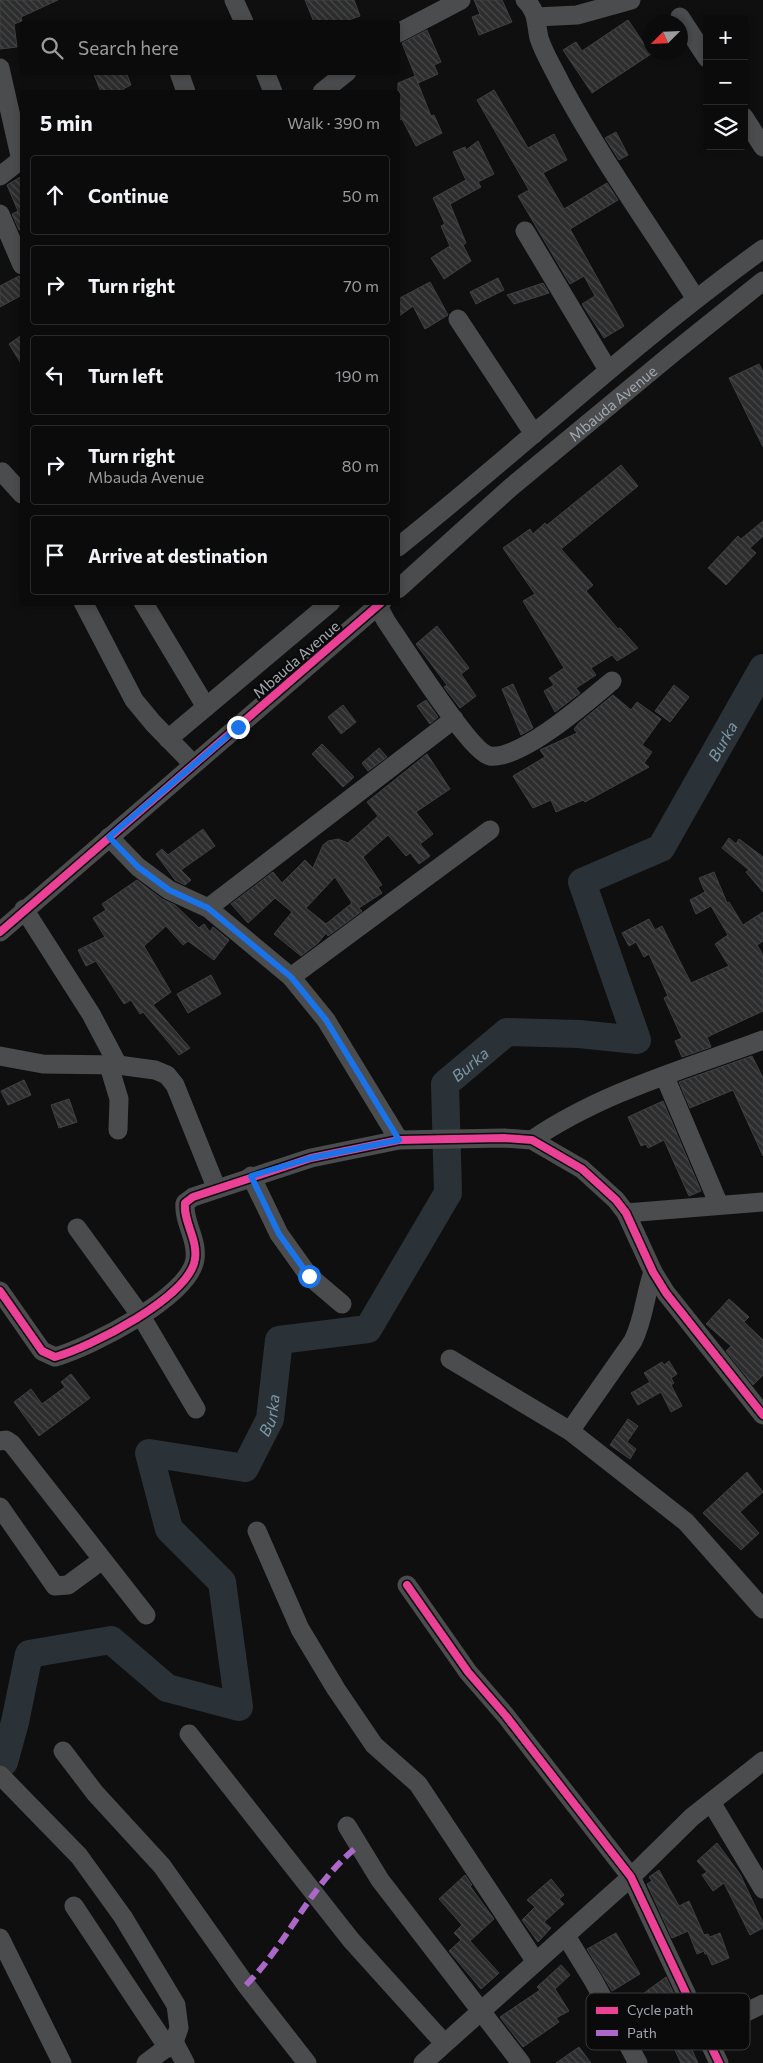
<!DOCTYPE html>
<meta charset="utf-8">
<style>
:root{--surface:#0b0b0c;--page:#141415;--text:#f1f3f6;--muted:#9a9b9d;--line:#2b2b2d}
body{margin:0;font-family:Commissioner,sans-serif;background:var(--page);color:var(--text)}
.controls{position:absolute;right:15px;top:15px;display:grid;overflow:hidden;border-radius:5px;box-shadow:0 2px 8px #0003}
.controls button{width:45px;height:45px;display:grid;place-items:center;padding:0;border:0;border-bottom:1px solid var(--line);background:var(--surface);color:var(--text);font:25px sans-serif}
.compass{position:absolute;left:643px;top:15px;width:45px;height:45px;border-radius:50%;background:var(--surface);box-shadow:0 2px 8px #0003;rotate:246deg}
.stop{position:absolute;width:15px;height:15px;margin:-11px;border:4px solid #1a73e8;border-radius:50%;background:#fff}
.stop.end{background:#1a73e8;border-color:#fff;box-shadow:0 1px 5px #0008}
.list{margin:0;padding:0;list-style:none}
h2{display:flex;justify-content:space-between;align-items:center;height:65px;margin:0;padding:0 20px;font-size:21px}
h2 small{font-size:16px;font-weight:400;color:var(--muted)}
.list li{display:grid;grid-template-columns:32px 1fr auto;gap:15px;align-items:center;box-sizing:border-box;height:80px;margin:0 10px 10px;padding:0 10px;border:1px solid var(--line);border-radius:5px}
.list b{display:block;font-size:19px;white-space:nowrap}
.list p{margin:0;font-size:16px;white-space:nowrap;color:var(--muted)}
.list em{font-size:16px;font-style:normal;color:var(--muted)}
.icon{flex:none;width:28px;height:28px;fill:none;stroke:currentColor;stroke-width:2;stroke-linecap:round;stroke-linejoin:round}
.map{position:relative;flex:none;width:763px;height:2063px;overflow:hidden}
.search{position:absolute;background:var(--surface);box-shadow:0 2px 8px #0003;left:20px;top:20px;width:380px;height:55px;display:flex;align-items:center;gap:12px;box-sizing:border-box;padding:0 18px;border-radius:5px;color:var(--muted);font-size:19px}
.panel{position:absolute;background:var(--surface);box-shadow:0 2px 8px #0003;left:20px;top:90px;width:380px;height:515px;border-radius:5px}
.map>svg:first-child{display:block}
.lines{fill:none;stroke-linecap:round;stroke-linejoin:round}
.river{stroke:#2b3237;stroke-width:28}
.building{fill:url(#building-back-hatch);stroke:#3f4043;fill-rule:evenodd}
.minor{stroke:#4a4c4e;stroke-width:19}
.quiet{stroke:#ac68c9;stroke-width:6;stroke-dasharray:12 6;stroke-linecap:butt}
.cycleway-casing{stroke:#0a0a0b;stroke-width:11}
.cycleway{stroke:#ea4096;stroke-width:8}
.route{stroke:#1a73e8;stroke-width:6}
.labels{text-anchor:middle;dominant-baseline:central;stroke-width:5;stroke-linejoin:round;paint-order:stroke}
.street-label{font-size:15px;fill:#a1a7b0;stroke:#0a0a0b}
.water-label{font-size:16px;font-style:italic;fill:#7b97a8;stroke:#0a0a0b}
.key{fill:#0a0a0b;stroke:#37393d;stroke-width:1}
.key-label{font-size:14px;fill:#a1a7b0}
</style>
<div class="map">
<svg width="763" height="2063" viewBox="0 0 763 2063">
<defs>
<pattern id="building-back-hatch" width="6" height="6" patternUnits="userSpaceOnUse" patternTransform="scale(1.25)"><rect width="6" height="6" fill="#2d2d2e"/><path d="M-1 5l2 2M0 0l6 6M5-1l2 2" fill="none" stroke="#48494a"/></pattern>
</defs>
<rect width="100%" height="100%" fill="#0f0f10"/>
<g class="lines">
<!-- river -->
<path class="river" id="s1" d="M4,1762l11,-40 14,-68 82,-14 56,48 72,19 -17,-125 -53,-53 -20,-76 96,15 25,-49 9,-79 89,-11 80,-136 -3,-109 62,-52 72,2 58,6 -55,-158 79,-34 102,-180"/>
</g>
<!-- building -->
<g class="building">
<polygon points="0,0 58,0 21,17 22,21 14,24 17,47 0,49"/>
<polygon points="305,0 354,0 360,16 343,22 314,22"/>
<polygon points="474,0 502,0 512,22 479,35 472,17 480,14"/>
<polygon points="628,20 651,54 592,93 563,50 576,42 582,51"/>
<polygon points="427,30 441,62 434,65 438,74 418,83 402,43"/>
<polygon points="93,72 126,72 131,85 123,89 125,92 101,92"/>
<polygon points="415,76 431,116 434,115 442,133 416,146 402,119 398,120 398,83"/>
<polygon points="494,90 528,148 554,134 567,160 543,173 564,209 607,183 618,200 570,229 624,326 604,338 582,304 595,296 584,276 570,284 518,196 529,190 477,100"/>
<polygon points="616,132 628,155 619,160 605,138"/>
<polygon points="478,141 494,174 478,182 481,187 450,204 466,243 463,245 471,261 444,279 431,258 450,246 441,226 445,224 433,198 466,180 453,152 465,147 466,150"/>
<polygon points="22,176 22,229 19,230 12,214 18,211 7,185"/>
<polygon points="19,276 22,282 22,295 0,307 0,286"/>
<polygon points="498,278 504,290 476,304 470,292"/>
<polygon points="430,282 448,315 425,329 413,306 398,317 398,299"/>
<polygon points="543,283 549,293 514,304 507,295"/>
<polygon points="22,335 22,365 9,344"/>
<polygon points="759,364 763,372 763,447 729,378"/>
<polygon points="621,465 638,486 561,549 593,585 586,591 618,629 620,628 638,648 617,661 612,655 591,668 596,675 576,688 580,693 555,712 544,691 554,685 549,678 564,668 523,601 535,594 503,548 530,529 533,534 545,523 547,525"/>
<polygon points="763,521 763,536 750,548 756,553 726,585 708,568 738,536 741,539"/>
<polygon points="437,626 469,668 461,674 476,696 460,708 444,687 447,685 416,644"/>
<polygon points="513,684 533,728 521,735 502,689"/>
<polygon points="674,685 689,697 670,722 655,711"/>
<polygon points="613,695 631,710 637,702 661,719 642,745 652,752 644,763 649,767 585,802 583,800 556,812 551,800 533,808 513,776 545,757 540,750 577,733 574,729 579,723"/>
<polygon points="426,700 438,717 430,724 417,706"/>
<polygon points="343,705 356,722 341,734 328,717"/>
<polygon points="322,744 354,777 343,787 312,754"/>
<polygon points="379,748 387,757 368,771 362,763"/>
<path d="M427,754l23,35 -34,23 17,22 -13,10 10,12 -11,8 -9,-11 -4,3 -18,-21 -25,22 19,28 -4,2 4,6 -23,15 3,3 -34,25 -2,-3 -8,10 -17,13 -27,-22 18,-22 -17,-14 -27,25 -17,-19 42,-32 9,11 23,-23 8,8 10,-23 5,-4 10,-2 10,4 30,-27 -11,-14zM335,877l17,26 -26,21 -20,-16z"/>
<polygon points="203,829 215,846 181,870 191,880 185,885 175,880 156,854 162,849 168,855"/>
<polygon points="729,838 736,844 739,839 763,857 763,892 746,872 749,870 722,848"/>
<polygon points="714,872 727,903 729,902 743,925 763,912 763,941 757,945 763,955 763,1011 707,1037 711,1047 682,1057 675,1041 682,1038 664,998 668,996 649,954 644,957 636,942 629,946 622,933 649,919 655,930 662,926 691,983 729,966 715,944 728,935 711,906 696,914 690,900 705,892 699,878"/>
<polygon points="137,880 162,899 175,905 199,928 204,924 210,932 213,927 229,940 214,960 188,941 183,945 166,926 144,946 171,992 153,1005 190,1048 179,1055 143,1012 140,1014 131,1000 124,1004 96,961 86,966 78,950 105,937 93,918 106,910 102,904"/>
<polygon points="211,975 221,994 188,1013 177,994"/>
<polygon points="752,1056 763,1078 763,1156 733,1090 690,1108 679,1082"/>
<polygon points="24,1080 31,1095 8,1105 1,1091"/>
<polygon points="69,1099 77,1122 59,1128 51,1105"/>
<polygon points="663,1101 701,1191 689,1196 664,1140 648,1148 646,1144 641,1146 628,1117"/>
<polygon points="729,1299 749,1317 744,1322 763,1340 763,1375 753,1385 726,1351 731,1346 706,1324"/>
<polygon points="669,1361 677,1374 671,1378 674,1383 671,1385 682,1406 671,1412 661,1392 638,1405 631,1393 650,1382 644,1373 662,1362 664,1365"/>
<polygon points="71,1374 90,1398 39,1436 14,1402 31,1389 42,1404 65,1387 61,1382"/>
<polygon points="628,1419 638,1426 627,1442 636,1449 630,1459 610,1445"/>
<polygon points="747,1472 763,1492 740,1512 759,1533 741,1550 703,1513"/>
<polygon points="717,1843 740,1874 763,1923 763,1928 750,1935 724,1883 713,1891 702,1875 707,1872 697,1861"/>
<polygon points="659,1870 679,1906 689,1901 704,1935 708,1934 710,1937 720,1933 729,1958 712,1965 707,1954 705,1954 704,1951 697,1954 688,1931 672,1938 647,1884 652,1881 649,1877"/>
<polygon points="465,1875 472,1885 470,1886 494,1919 470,1941 499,1973 481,1989 449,1951 461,1940 454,1933 462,1925 439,1899"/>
<polygon points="551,1879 564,1895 559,1899 564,1904 544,1922 551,1928 538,1942 522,1920 535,1907 527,1900"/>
<polygon points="616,1933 640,1974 612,1991 587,1949"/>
<polygon points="561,1965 570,1975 555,1989 569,2011 556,2018 559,2022 523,2047 500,2017 540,1990 537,1987"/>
<polygon points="666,1977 692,2032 685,2035 698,2063 681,2063 666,2031 661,2033 644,1993"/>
<polygon points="579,2047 591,2063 556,2063"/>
</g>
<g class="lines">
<!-- minor -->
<g class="minor">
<polyline points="234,0 244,22"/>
<path d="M525,0c12,10 11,24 14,38 5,16 16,33 23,48 40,74 89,142 134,213"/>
<polyline points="536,17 577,15 631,0"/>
<polyline points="680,17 707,58"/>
<polyline points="398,33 461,0"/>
<polyline points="0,68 20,156 18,162 0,176"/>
<polyline points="179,72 186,92"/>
<polyline points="265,72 273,92"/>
<polyline points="322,92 347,72"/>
<polyline points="744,117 763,147"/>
<polyline points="0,214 22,265"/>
<polyline points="525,231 608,370"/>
<polyline points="458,319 534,434"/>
<polyline points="0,473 2,472 22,494"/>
<path d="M398,547c123,-98 237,-206 365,-298"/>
<path id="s2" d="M398,589l112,-101 163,-135 90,-72"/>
<polyline points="83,602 134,700 153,723 193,764"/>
<polyline points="143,602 206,707"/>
<path d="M378,606l8,15c15,22 85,132 104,135 31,4 98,-55 122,-75"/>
<polyline points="168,739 331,602"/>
<polyline points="109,837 138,867 169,890 208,908 291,977 326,1020 399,1140"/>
<polyline points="208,908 454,719"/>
<polyline points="24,909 91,1014 118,1065"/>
<polyline points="0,932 382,602"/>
<polyline points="291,977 490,830"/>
<polyline points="0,1056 43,1064 118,1065 155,1070 167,1075 175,1085 216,1187"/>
<polyline points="109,1066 119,1099 118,1130"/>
<polyline points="665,1077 719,1205"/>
<path d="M532,1140c68,-47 153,-71 231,-100"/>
<polyline points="251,1176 279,1234 309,1276 342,1304"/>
<polyline points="626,1213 763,1202"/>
<polyline points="77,1228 141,1316 196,1409"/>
<path d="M0,1291l42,60 13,6c35,-10 135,-60 140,-98 3,-20 -12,-37 -10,-56l8,-6 118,-39 88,-18 105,-2 28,2 50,29 34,31 10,13 27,59 13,21 97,122"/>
<polyline points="450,1359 570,1431 686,1522 763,1609"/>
<path d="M570,1431l63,-90c11,-22 12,-46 20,-69"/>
<polyline points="0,1441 6,1440 12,1444 146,1615"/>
<polyline points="0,1507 55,1586 68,1585 102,1560"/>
<polyline points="257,1531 300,1629 336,1689 374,1745 418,1784 536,1962"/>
<polyline points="407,1585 468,1672 506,1716 631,1877 719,2063"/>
<polyline points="189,1734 351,1940 444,2043"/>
<polyline points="63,1751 95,1793 162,1866 246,1985 307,2063"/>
<polyline points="0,1775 79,1856 123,1917 176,2005 179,2028 174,2042 146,2063"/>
<polyline points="711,1802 763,1889"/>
<polyline points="347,1826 380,1880 521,2063"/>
<polyline points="74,1906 168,2048"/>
<polyline points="566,1936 593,1980 638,2063"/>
<polyline points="0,1938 62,2063"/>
<polyline points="705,2032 763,2004"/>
<polyline points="174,2042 185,2063"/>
<polyline points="423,2063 631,1877 692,1817 763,1761"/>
</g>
<!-- quiet -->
<path class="quiet" d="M246,1985c43,-43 62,-98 112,-139"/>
<defs>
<g id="cycleway">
<polyline points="0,932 382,602"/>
<path d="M0,1291l42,60 13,6c35,-10 135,-60 140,-98 3,-20 -12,-37 -10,-56l8,-6 118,-39 88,-18 105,-2 28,2 50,29 34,31 10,13 27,59 13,21 97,122"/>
<polyline points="407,1585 468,1672 506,1716 631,1877 719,2063"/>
</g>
</defs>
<!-- cycleway casing -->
<use href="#cycleway" class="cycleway-casing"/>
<!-- cycleway -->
<use href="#cycleway" class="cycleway"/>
</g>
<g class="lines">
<!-- route -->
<polyline class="route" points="238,727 109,837 138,867 169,890 208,908 291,977 326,1020 399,1140 311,1158 251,1176 279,1234 309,1276"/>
</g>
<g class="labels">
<!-- street labels -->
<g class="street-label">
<text stroke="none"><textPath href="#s2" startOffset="284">Mbauda Avenue</textPath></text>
<text transform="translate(296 659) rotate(-41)">Mbauda Avenue</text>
</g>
<!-- water labels -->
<g class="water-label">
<text stroke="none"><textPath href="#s1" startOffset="1798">Burka</textPath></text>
<text stroke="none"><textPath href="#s1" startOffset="1242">Burka</textPath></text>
<text stroke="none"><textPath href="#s1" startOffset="778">Burka</textPath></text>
</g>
</g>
<!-- legend -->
<rect x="586" y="1993" width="164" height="57" rx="8" class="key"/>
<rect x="596" y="2007" width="22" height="7" fill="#ea4096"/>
<rect x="596" y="2030" width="22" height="6" fill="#ac68c9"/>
<g class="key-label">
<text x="627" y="2015">Cycle path</text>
<text x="627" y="2038">Path</text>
</g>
</svg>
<div class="controls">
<button>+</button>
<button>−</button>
<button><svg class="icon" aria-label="layers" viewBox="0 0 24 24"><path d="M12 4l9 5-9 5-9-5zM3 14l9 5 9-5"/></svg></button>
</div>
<svg class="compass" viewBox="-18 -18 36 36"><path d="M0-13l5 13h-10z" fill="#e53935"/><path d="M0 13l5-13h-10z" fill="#9a9b9d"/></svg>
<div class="stop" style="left:309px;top:1276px"></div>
<div class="stop end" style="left:238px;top:727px"></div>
<div class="search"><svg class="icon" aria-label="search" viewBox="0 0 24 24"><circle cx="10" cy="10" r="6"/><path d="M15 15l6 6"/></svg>Search here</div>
<section class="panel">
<h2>5 min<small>Walk · 390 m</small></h2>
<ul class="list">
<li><svg class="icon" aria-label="ahead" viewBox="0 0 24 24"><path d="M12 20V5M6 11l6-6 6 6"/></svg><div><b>Continue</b></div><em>50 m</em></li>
<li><svg class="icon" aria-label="right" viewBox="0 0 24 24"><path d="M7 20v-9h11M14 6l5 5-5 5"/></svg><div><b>Turn right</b></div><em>70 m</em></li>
<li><svg class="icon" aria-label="left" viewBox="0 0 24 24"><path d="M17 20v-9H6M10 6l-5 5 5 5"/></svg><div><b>Turn left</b></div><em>190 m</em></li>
<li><svg class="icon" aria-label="right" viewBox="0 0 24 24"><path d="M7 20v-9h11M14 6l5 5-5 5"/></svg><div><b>Turn right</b><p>Mbauda Avenue</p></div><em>80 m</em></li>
<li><svg class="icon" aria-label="arrive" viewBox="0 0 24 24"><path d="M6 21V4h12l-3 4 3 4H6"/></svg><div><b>Arrive at destination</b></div></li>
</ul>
</section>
</div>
